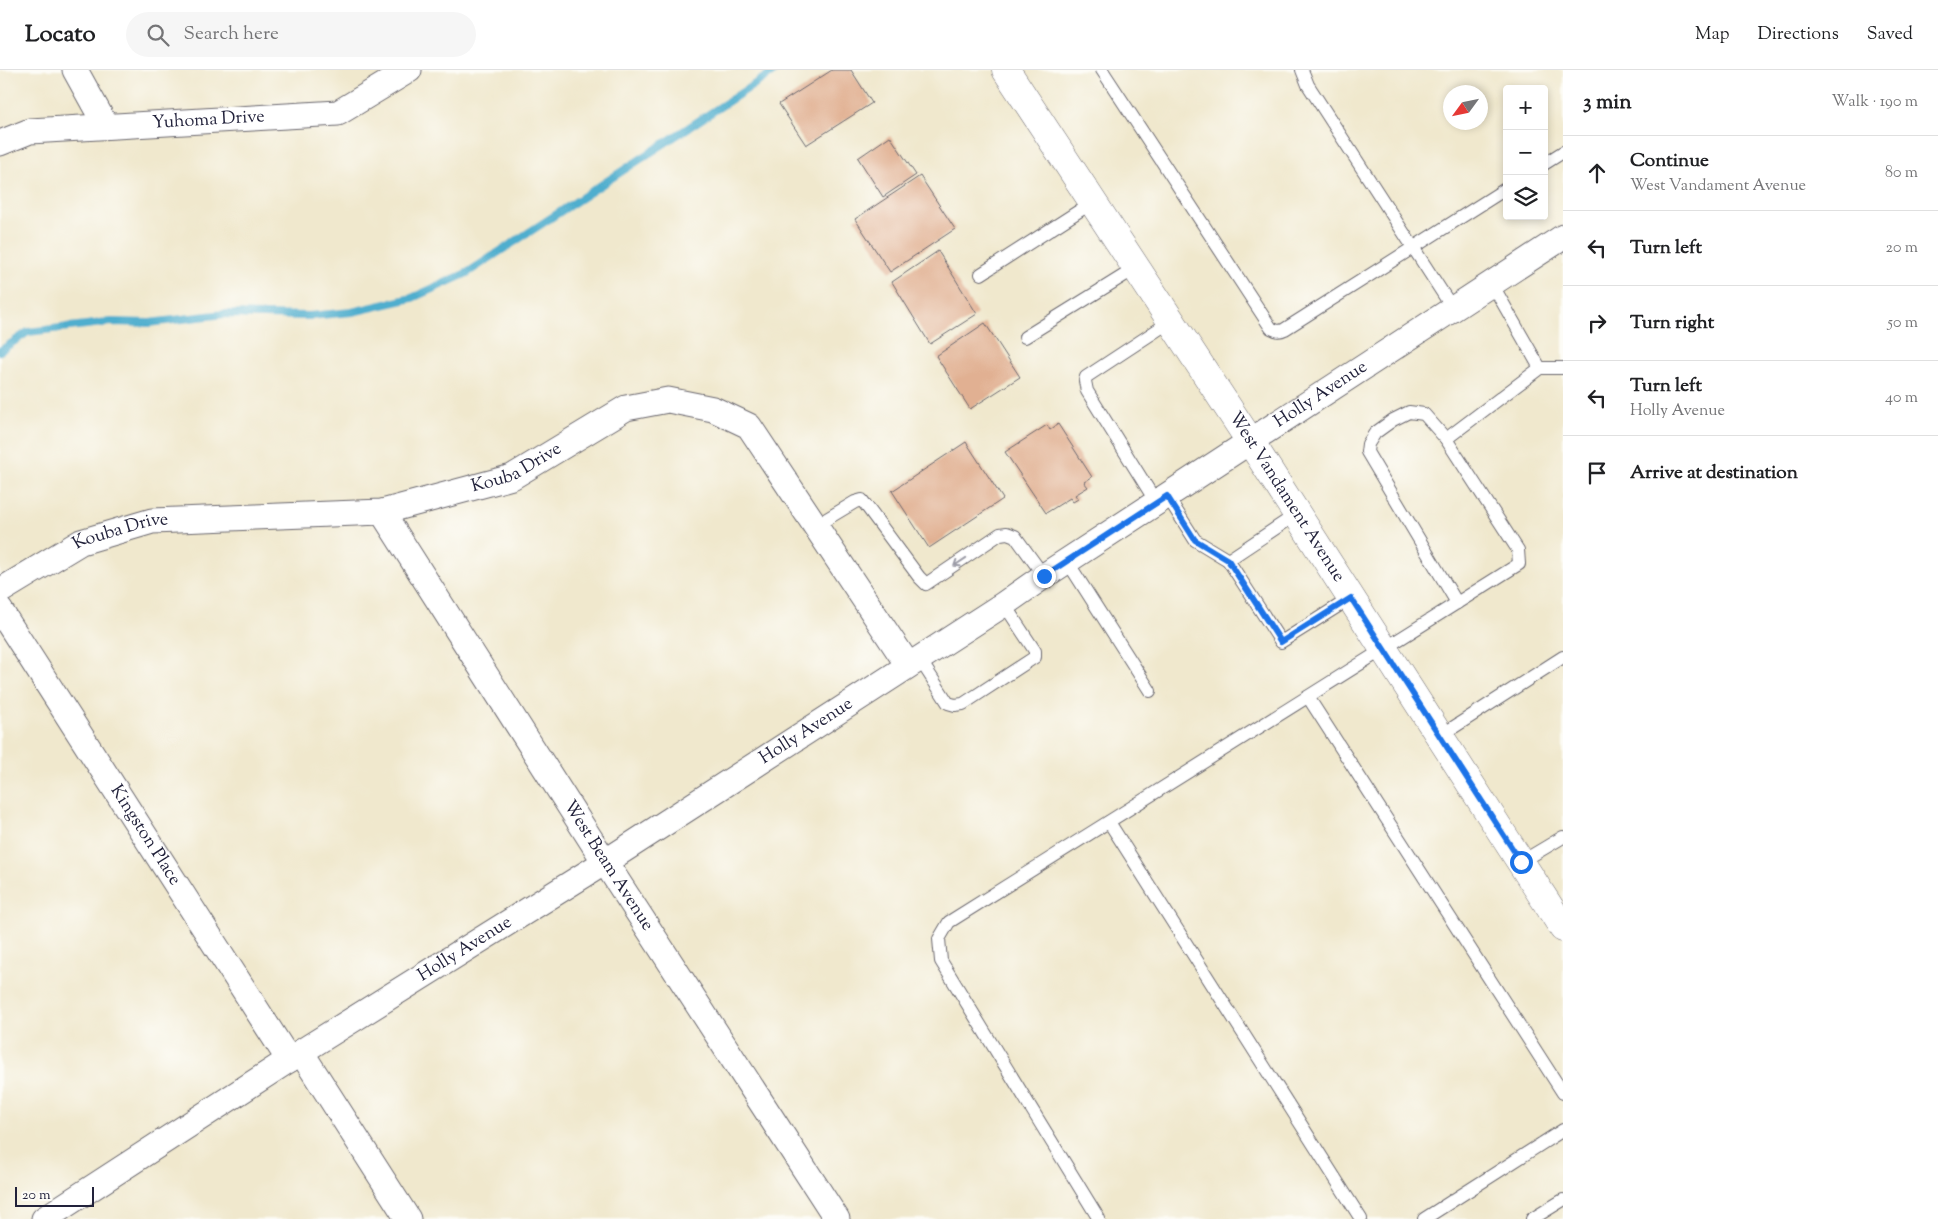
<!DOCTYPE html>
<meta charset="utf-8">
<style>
:root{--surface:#fff;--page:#f6f6f6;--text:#202124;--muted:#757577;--line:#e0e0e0}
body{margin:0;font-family:"Sorts Mill Goudy",serif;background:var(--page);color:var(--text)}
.controls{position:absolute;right:15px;top:15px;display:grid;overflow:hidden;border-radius:5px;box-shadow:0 2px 8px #0003}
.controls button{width:45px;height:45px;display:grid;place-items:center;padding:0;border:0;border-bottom:1px solid var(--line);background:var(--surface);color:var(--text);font:25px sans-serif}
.compass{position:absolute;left:1443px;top:15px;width:45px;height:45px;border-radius:50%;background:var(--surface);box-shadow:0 2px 8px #0003;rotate:237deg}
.scale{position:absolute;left:15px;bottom:12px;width:79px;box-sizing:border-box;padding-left:5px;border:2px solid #22223b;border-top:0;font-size:14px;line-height:18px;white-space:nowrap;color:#22223b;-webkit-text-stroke:4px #fdfcf7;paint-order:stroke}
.stop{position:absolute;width:15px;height:15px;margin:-11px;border:4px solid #1a73e8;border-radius:50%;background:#fff}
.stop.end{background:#1a73e8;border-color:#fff;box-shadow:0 1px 5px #0008}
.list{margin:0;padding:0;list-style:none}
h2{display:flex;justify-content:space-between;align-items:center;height:65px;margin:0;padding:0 20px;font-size:21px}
h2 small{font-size:16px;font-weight:400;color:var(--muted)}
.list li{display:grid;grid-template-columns:32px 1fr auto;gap:15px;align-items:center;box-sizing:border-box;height:75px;padding:0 20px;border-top:1px solid var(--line)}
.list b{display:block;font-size:19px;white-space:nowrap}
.list p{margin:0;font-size:16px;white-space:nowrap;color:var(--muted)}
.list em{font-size:16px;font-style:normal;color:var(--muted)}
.icon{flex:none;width:28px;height:28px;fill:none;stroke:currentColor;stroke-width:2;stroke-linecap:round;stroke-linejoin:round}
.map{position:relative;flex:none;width:1563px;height:1149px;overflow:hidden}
header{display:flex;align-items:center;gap:30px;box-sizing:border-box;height:70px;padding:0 25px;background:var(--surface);border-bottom:1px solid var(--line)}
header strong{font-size:24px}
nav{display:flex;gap:28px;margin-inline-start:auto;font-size:18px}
.search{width:350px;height:45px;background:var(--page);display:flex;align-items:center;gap:12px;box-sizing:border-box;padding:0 18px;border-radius:28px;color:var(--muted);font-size:19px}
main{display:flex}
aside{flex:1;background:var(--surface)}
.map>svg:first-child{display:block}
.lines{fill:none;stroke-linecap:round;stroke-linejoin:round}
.stream{stroke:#4faece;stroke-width:8}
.building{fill:#e1b092}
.service-casing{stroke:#6a676e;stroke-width:14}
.minor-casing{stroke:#6a676e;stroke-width:27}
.tertiary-casing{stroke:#6a676e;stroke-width:29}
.service{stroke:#fff;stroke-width:12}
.minor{stroke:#fff;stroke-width:25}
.tertiary{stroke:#fff;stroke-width:28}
.oneway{stroke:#9c9ca7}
.route{stroke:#1a73e8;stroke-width:6}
.labels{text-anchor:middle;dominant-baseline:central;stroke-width:4;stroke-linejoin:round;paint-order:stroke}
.street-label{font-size:18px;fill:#22223b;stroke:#fdfcf7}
</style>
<header>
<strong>Locato</strong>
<div class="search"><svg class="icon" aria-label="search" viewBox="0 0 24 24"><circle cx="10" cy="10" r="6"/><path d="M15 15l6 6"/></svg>Search here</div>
<nav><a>Map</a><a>Directions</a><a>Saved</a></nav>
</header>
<main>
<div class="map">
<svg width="1563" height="1149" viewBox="0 0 1563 1149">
<rect width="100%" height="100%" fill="#fdfcf7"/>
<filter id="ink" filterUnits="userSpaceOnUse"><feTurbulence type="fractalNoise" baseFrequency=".02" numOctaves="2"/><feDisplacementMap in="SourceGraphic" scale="10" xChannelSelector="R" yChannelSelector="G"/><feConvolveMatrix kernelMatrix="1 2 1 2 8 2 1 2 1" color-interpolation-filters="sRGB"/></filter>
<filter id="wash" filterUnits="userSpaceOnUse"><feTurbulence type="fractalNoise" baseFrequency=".0096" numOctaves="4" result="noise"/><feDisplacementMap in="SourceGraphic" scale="20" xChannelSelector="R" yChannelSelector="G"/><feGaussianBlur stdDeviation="1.12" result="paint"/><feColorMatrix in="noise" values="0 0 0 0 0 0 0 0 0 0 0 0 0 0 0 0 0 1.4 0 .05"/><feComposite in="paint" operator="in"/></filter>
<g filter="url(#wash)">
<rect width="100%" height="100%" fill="#f0e8cd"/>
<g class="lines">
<!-- stream -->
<polyline class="stream" points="0,281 28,262 111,252 149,253 224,244 309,246 352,242 412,228 467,203 776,0"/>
</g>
<g id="blocks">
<!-- building -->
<g class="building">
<polygon points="832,0 851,0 872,33 806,75 779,34"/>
<polygon points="890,66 916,105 883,127 858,88"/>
<polygon points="920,106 955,159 890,202 855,149"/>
<polygon points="938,181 977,244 930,274 892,212"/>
<polygon points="985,253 1020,307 970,339 936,286"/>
<polygon points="1058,354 1092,407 1084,412 1088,417 1075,425 1078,429 1073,432 1070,428 1046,443 1005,382 1047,355 1050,360"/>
<polygon points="966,372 1003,429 929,478 892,421"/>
</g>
</g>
</g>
<g filter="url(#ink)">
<use href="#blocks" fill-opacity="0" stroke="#6a676e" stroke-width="1"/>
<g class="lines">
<defs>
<g id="service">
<path d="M1102,0l169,258c6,3 8,4 14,1l222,-141"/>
<polyline points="1302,0 1308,15 1453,239"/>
<polyline points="1544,94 1563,82"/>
<polyline points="981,204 1093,132"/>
<polyline points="1492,214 1540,298"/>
<polyline points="1025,267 1136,198"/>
<polyline points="1446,369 1424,344 1409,342 1393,350 1375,363 1368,374 1367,382 1457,533"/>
<polyline points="1167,426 1195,470 1228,490"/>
<polyline points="1156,432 1087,321 1085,311 1086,307 1171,251"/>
<polyline points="1297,444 1228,490 1281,572 1351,528"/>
<polyline points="815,456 855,432 862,430 919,507 926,514 1000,464 1007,463 1015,466 1044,506"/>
<polyline points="1067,491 1150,621"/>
<polyline points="919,588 948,633 955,635 963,634 1035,587 1035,581 1004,534"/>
<polyline points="1308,627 1563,1023"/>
<polyline points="1440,666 1563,587"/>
<polyline points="1109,752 1361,1149"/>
<polyline points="1521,792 1563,767"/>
<polyline points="1099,1149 941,891 939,869 949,852 1519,494 1518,480 1446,369 1540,298 1563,298"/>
<polyline points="1424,1149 1563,1060"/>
<polyline points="1532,1149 1563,1130"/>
</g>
<g id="minor">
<polyline points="75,0 106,56"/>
<path id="s1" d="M0,73l30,-12 308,-18 71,-43"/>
<path id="s2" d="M382,442l223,350 232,357"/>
<path id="s3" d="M0,521l81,-49 71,-21 230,-9 130,-35 114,-69 42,-8 45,9 36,17 159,239"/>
<path id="s4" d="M0,540l289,450"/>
<polyline points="301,982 408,1149"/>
<path id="s5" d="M44,1149l257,-167 304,-190 399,-258 40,-28 519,-339"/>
</g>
<g id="tertiary">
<path id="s6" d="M1006,0l244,371 313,487"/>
</g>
</defs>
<!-- service casing -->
<use href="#service" class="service-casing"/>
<!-- minor casing -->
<use href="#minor" class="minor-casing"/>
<!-- tertiary casing -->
<use href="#tertiary" class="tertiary-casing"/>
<!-- service -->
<use href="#service" class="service"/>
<!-- minor -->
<use href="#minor" class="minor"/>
<!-- tertiary -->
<use href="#tertiary" class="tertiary"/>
</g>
<!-- one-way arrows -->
<defs><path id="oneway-shaft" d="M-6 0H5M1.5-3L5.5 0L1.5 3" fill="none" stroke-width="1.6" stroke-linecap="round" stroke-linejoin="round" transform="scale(1.25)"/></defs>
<use class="oneway" href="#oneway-shaft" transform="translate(960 492) rotate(146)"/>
</g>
<g class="lines" filter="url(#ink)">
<!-- route -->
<polyline class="route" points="1044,506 1167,426 1195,470 1228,490 1281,572 1351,528 1521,792"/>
</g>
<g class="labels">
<!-- street labels -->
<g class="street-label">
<text stroke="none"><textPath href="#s1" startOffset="211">Yuhoma Drive</textPath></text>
<text stroke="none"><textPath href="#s5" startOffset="1520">Holly Avenue</textPath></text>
<text stroke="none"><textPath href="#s3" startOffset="541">Kouba Drive</textPath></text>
<text stroke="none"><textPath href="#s6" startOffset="511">West Vandament Avenue</textPath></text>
<text stroke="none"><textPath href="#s3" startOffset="136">Kouba Drive</textPath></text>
<text stroke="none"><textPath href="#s5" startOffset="905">Holly Avenue</textPath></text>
<text stroke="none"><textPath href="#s4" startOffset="268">Kingston Place</textPath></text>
<text stroke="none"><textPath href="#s2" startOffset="420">West Beam Avenue</textPath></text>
<text stroke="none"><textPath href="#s5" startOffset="500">Holly Avenue</textPath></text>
</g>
</g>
</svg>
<div class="controls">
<button>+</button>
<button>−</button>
<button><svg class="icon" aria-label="layers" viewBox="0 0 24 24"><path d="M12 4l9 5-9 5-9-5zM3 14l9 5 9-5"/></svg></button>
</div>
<svg class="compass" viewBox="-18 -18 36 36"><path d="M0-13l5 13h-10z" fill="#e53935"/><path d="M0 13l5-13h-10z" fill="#757577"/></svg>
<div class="scale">20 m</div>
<div class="stop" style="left:1521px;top:792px"></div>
<div class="stop end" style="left:1044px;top:506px"></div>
</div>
<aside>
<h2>3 min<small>Walk · 190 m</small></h2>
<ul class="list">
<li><svg class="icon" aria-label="ahead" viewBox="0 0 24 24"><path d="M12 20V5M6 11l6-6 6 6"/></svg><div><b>Continue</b><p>West Vandament Avenue</p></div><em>80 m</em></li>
<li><svg class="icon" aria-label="left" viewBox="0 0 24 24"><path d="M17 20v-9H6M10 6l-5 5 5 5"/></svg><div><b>Turn left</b></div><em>20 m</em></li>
<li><svg class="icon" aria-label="right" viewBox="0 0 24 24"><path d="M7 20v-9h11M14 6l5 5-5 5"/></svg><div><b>Turn right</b></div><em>50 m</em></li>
<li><svg class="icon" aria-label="left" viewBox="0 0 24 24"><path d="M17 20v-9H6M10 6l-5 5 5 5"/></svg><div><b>Turn left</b><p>Holly Avenue</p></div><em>40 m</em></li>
<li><svg class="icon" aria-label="arrive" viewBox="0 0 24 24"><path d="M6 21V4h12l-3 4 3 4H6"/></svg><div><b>Arrive at destination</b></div></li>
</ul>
</aside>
</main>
